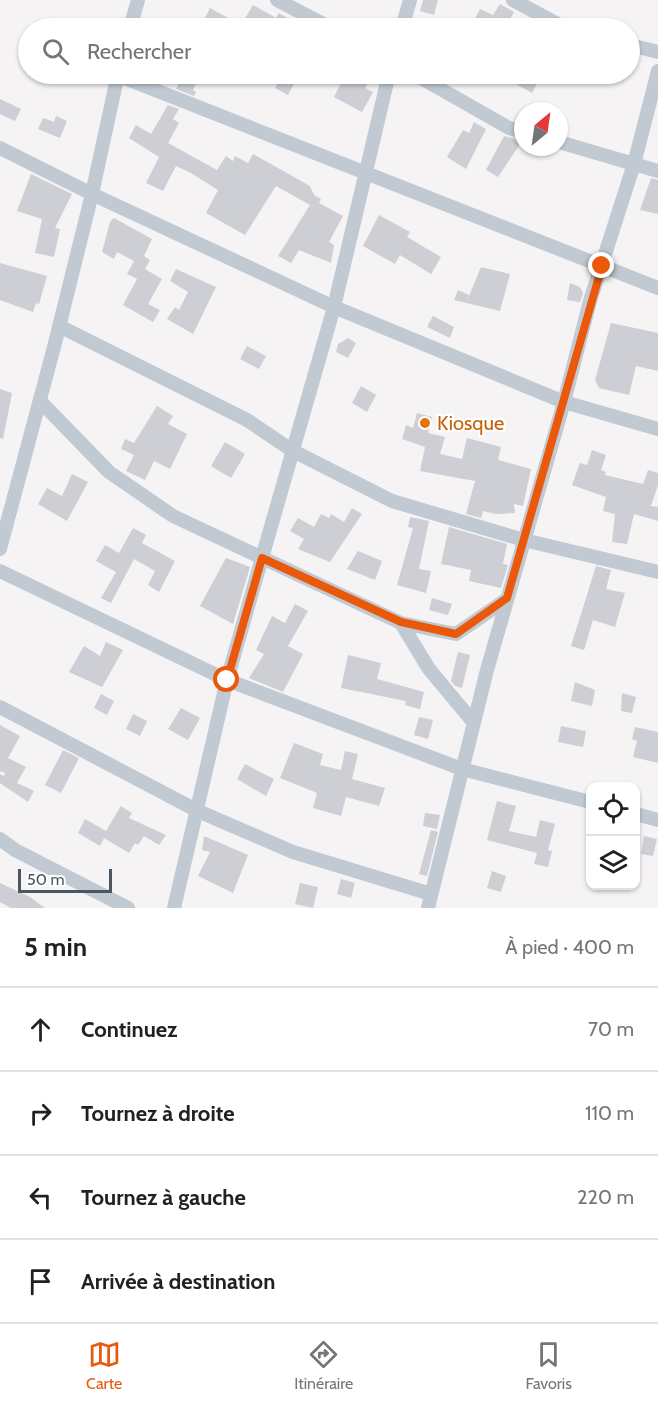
<!DOCTYPE html>
<html lang="fr">
<meta charset="utf-8">
<style>
:root{--surface:#fff;--page:#f2f2f2;--text:#202124;--muted:#757577;--line:#e0e0e0;--accent:#ea580c}
body{margin:0;font-family:Cabin,sans-serif;background:var(--page);color:var(--text)}
.controls{position:absolute;right:18px;bottom:18px;display:grid;overflow:hidden;border-radius:12px;box-shadow:0 2px 4px #0004}
.controls button{width:54px;height:54px;display:grid;place-items:center;padding:0;border:0;border-bottom:2px solid var(--line);background:var(--surface);color:var(--text);font:30px sans-serif}
.compass{position:absolute;left:514px;top:102px;width:54px;height:54px;border-radius:50%;background:var(--surface);box-shadow:0 2px 4px #0004;rotate:29deg}
.scale{position:absolute;left:18px;bottom:15px;width:94px;box-sizing:border-box;padding-left:6px;border:3px solid #4a5661;border-top:0;font-size:16px;line-height:21px;white-space:nowrap;color:#4a5661;-webkit-text-stroke:4px #fff;paint-order:stroke}
.stop{position:absolute;width:18px;height:18px;margin:-14px;border:4px solid #ea580c;border-radius:50%;background:#fff}
.stop.end{background:#ea580c;border-color:#fff;box-shadow:0 2px 6px #0008}
.list{margin:0;padding:0;list-style:none}
h2{display:flex;justify-content:space-between;align-items:center;height:78px;margin:0;padding:0 24px;font-size:26px}
h2 small{font-size:20px;font-weight:400;color:var(--muted)}
.list li{display:grid;grid-template-columns:39px 1fr auto;gap:18px;align-items:center;box-sizing:border-box;height:84px;padding:0 24px;border-top:2px solid var(--line)}
.list b{display:block;font-size:22px;white-space:nowrap}
.list em{font-size:20px;font-style:normal;color:var(--muted)}
.icon{flex:none;width:33px;height:33px;fill:none;stroke:currentColor;stroke-width:2;stroke-linecap:round;stroke-linejoin:round}
.map{position:relative;flex:none;width:658px;height:908px;overflow:hidden}
.search{position:absolute;background:var(--surface);box-shadow:0 2px 4px #0004;left:18px;right:18px;top:18px;height:66px;display:flex;align-items:center;gap:15px;box-sizing:border-box;padding:0 21px;border-radius:33px;color:var(--muted);font-size:22px}
.sheet{height:414px;background:var(--surface)}
nav{display:flex;justify-content:space-around;align-items:center;box-sizing:border-box;height:84px;border-top:2px solid var(--line);background:var(--surface);font-size:16px;color:var(--muted)}
nav a{display:grid;justify-items:center;gap:3px}
nav .on{color:var(--accent)}
.map>svg:first-child{display:block}
.building{fill:#cdcfd5}
.lines{fill:none;stroke-linecap:round;stroke-linejoin:round}
.street{stroke:#c1cad2;stroke-width:14}
.route{stroke:#ea580c;stroke-width:8}
.food-dot{fill:#e8710a;stroke:#fff;stroke-width:2}
.labels{text-anchor:middle;dominant-baseline:central;stroke-width:4.5;stroke-linejoin:round;paint-order:stroke}
.food-label{font-size:20px;fill:#c56008;stroke:#fff;text-anchor:start}
</style>
<div class="map">
<svg width="658" height="908" viewBox="0 0 658 908">
<rect width="100%" height="100%" fill="#f5f3f3"/>
<!-- building -->
<g class="building">
<polygon points="423,0 438,0 434,15 420,11"/>
<polygon points="500,4 514,12 505,28 470,28 480,9 493,15"/>
<polygon points="253,5 276,18 279,13 289,19 286,24 295,28 256,28 243,22"/>
<polygon points="210,8 246,28 200,28"/>
<polygon points="184,74 201,74 193,90 196,92 194,96 176,89"/>
<polygon points="283,74 296,80 288,95 275,88"/>
<polygon points="517,74 527,74 539,80 532,93 512,82"/>
<polygon points="354,75 368,83 365,88 373,92 362,112 334,97 344,77 351,80"/>
<polygon points="0,99 21,109 15,121 0,114"/>
<polygon points="168,105 179,109 173,119 179,123 168,143 217,170 226,156 233,161 235,156 248,163 253,154 310,186 314,195 321,199 319,203 343,216 329,242 334,245 331,263 299,250 291,263 278,256 310,205 276,186 245,235 206,213 218,190 191,173 176,166 163,191 146,183 159,157 129,138 136,125 151,134"/>
<polygon points="56,116 67,121 60,138 38,129 43,118 54,122"/>
<polygon points="474,122 486,129 466,169 447,157 463,130 469,133"/>
<polygon points="504,136 522,141 498,177 486,170"/>
<polygon points="31,174 72,194 55,228 60,229 54,257 35,253 42,219 17,211"/>
<polygon points="651,178 658,180 658,214 640,210"/>
<polygon points="379,215 410,232 407,237 441,257 431,274 400,255 395,264 363,246"/>
<polygon points="114,218 152,239 144,256 150,260 145,269 162,279 148,304 160,310 153,322 123,305 137,279 127,274 134,261 117,252 114,259 102,252 110,222"/>
<polygon points="0,263 47,276 39,304 36,303 33,312 0,300"/>
<polygon points="481,267 510,274 500,311 454,300 458,290 469,295 467,301"/>
<polygon points="176,269 216,287 193,334 167,319 175,307 179,310 188,292 170,281"/>
<polygon points="570,283 580,287 583,293 580,302 567,300"/>
<polygon points="433,316 454,327 450,338 427,327"/>
<polygon points="611,323 658,333 658,371 636,366 629,395 599,388 595,380"/>
<polygon points="348,338 356,343 348,358 336,352 338,344"/>
<polygon points="247,346 266,356 259,369 240,359"/>
<polygon points="361,386 376,395 367,412 352,403"/>
<polygon points="0,389 12,393 3,439 0,438"/>
<polygon points="157,406 173,416 168,424 187,434 170,469 154,461 145,480 126,471 134,455 121,449 125,439 134,443"/>
<polygon points="417,413 432,417 428,433 445,437 440,454 462,459 467,438 501,447 498,460 531,469 523,506 514,504 515,513 496,514 483,511 481,518 466,514 475,481 420,471 425,447 402,439 406,425 413,428"/>
<polygon points="225,442 245,454 231,478 211,466"/>
<polygon points="592,450 606,455 601,470 606,472 605,475 643,484 648,470 658,473 658,485 651,506 658,507 658,521 634,514 627,544 612,542 615,514 603,511 606,497 572,485 580,463 587,465"/>
<polygon points="72,474 88,482 67,521 38,504 47,488 62,496"/>
<polygon points="352,508 362,514 330,562 298,549 304,539 290,531 298,518 314,527 321,514 329,518 331,514 344,522"/>
<polygon points="410,517 429,521 419,569 431,571 426,593 397,585 413,528 408,527"/>
<polygon points="449,527 507,544 503,564 508,565 501,588 469,581 471,570 441,564"/>
<polygon points="133,528 146,535 142,543 175,561 159,592 148,585 155,571 134,559 111,603 101,598 116,572 96,561 105,545 119,553"/>
<polygon points="358,551 382,561 375,580 347,569"/>
<polygon points="226,558 250,567 233,624 200,606"/>
<polygon points="596,566 611,570 606,589 625,593 615,627 593,620 584,650 571,646"/>
<polygon points="432,598 452,604 448,615 429,610"/>
<polygon points="295,604 308,611 288,646 303,654 283,692 249,678 264,654 256,650 272,616 285,623"/>
<polygon points="106,642 123,650 102,687 69,672 84,646 100,656"/>
<polygon points="458,652 470,655 462,688 455,686 451,681"/>
<polygon points="348,655 381,663 377,679 424,692 420,709 405,705 406,701 341,688"/>
<polygon points="575,682 595,690 592,706 571,701"/>
<polygon points="622,693 636,697 632,713 621,711"/>
<polygon points="101,694 114,701 107,715 94,708"/>
<polygon points="181,708 200,718 188,740 168,729"/>
<polygon points="133,714 147,721 140,736 126,729"/>
<polygon points="419,717 433,720 428,739 414,735"/>
<polygon points="0,725 20,736 8,758 26,767 17,783 34,791 28,802 0,783 0,774 4,776 5,773 1,771 0,773"/>
<polygon points="561,726 586,731 583,747 558,742"/>
<polygon points="635,727 658,732 658,763 633,757 637,741 632,739"/>
<polygon points="294,743 323,754 320,765 341,770 345,751 358,754 352,779 385,788 379,806 346,797 341,816 313,808 317,793 280,778"/>
<polygon points="63,750 79,758 61,793 45,785"/>
<polygon points="245,764 274,779 266,796 237,779"/>
<polygon points="497,801 516,806 509,831 536,837 540,820 555,824 548,850 552,851 548,867 534,864 537,853 487,840"/>
<polygon points="121,806 132,813 129,818 166,835 159,845 144,836 138,845 135,843 129,853 104,838 100,846 78,833 85,819 106,831"/>
<polygon points="425,813 440,815 437,829 423,826"/>
<polygon points="431,830 438,832 427,876 419,874"/>
<polygon points="204,836 248,855 233,893 198,876 210,852 202,850"/>
<polygon points="644,836 657,839 653,856 641,854"/>
<polygon points="492,871 506,876 501,892 487,888"/>
<polygon points="341,879 355,883 351,898 337,894"/>
<polygon points="0,883 30,897 45,908 11,908 0,902"/>
<polygon points="300,883 318,887 313,908 295,904"/>
</g>
<g class="lines">
<!-- street -->
<g class="street">
<polyline points="277,0 331,28"/>
<polyline points="513,0 565,28"/>
<polyline points="130,28 138,0"/>
<polyline points="402,28 410,0"/>
<polyline points="630,45 658,52"/>
<polyline points="414,74 509,128 523,132"/>
<polyline points="117,75 658,288"/>
<polyline points="559,142 658,171"/>
<polyline points="0,148 92,194 334,307 564,402 658,429"/>
<polyline points="59,326 247,420 293,451 392,501 524,540 658,572"/>
<polyline points="40,401 109,472 173,516 401,623 456,634 507,599"/>
<polyline points="0,549 54,347 92,194 118,74"/>
<polyline points="0,571 227,680 462,769 590,802"/>
<polyline points="401,623 429,669 474,723"/>
<polyline points="0,707 198,811 293,852 431,894"/>
<polyline points="636,814 658,820"/>
<polyline points="0,839 15,850 128,908"/>
<polyline points="174,908 227,680 334,307 389,74"/>
<polyline points="428,908 487,670 564,402 590,301 634,164 658,71"/>
</g>
</g>
<g class="lines">
<!-- route -->
<polyline class="route" points="227,680 262,558 401,622 456,634 507,598 602,266"/>
</g>
<!-- markers -->
<circle class="food-dot" cx="425" cy="423" r="6"/>
<g class="labels">
<!-- food labels -->
<g class="food-label">
<text x="437" y="423">Kiosque</text>
</g>
</g>
</svg>
<div class="controls">
<button><svg class="icon" aria-label="locate" viewBox="0 0 24 24"><circle cx="12" cy="12" r="6"/><path d="M12 2v4M12 18v4M2 12h4M18 12h4"/></svg></button>
<button><svg class="icon" aria-label="layers" viewBox="0 0 24 24"><path d="M12 4l9 5-9 5-9-5zM3 14l9 5 9-5"/></svg></button>
</div>
<svg class="compass" viewBox="-18 -18 36 36"><path d="M0-13l5 13h-10z" fill="#e53935"/><path d="M0 13l5-13h-10z" fill="#757577"/></svg>
<div class="scale">50 m</div>
<div class="stop" style="left:227px;top:680px"></div>
<div class="stop end" style="left:602px;top:266px"></div>
<div class="search"><svg class="icon" aria-label="search" viewBox="0 0 24 24"><circle cx="10" cy="10" r="6"/><path d="M15 15l6 6"/></svg>Rechercher</div>
</div>
<section class="sheet">
<h2>5 min<small>À pied · 400 m</small></h2>
<ul class="list">
<li><svg class="icon" aria-label="ahead" viewBox="0 0 24 24"><path d="M12 20V5M6 11l6-6 6 6"/></svg><div><b>Continuez</b></div><em>70 m</em></li>
<li><svg class="icon" aria-label="right" viewBox="0 0 24 24"><path d="M7 20v-9h11M14 6l5 5-5 5"/></svg><div><b>Tournez à droite</b></div><em>110 m</em></li>
<li><svg class="icon" aria-label="left" viewBox="0 0 24 24"><path d="M17 20v-9H6M10 6l-5 5 5 5"/></svg><div><b>Tournez à gauche</b></div><em>220 m</em></li>
<li><svg class="icon" aria-label="arrive" viewBox="0 0 24 24"><path d="M6 21V4h12l-3 4 3 4H6"/></svg><div><b>Arrivée à destination</b></div></li>
</ul>
</section>
<nav>
<a class="on"><svg class="icon" aria-label="map" viewBox="0 0 24 24"><path d="M3 6l6-2 6 2 6-2v14l-6 2-6-2-6 2zM9 4v14M15 6v14"/></svg>Carte</a>
<a><svg class="icon" aria-label="directions" viewBox="0 0 24 24"><path d="M12 3l9 9-9 9-9-9zM9 14v-3h6M13 9l2 2-2 2"/></svg>Itinéraire</a>
<a><svg class="icon" aria-label="saved" viewBox="0 0 24 24"><path d="M7 4h10v16l-5-4-5 4z"/></svg>Favoris</a>
</nav>
